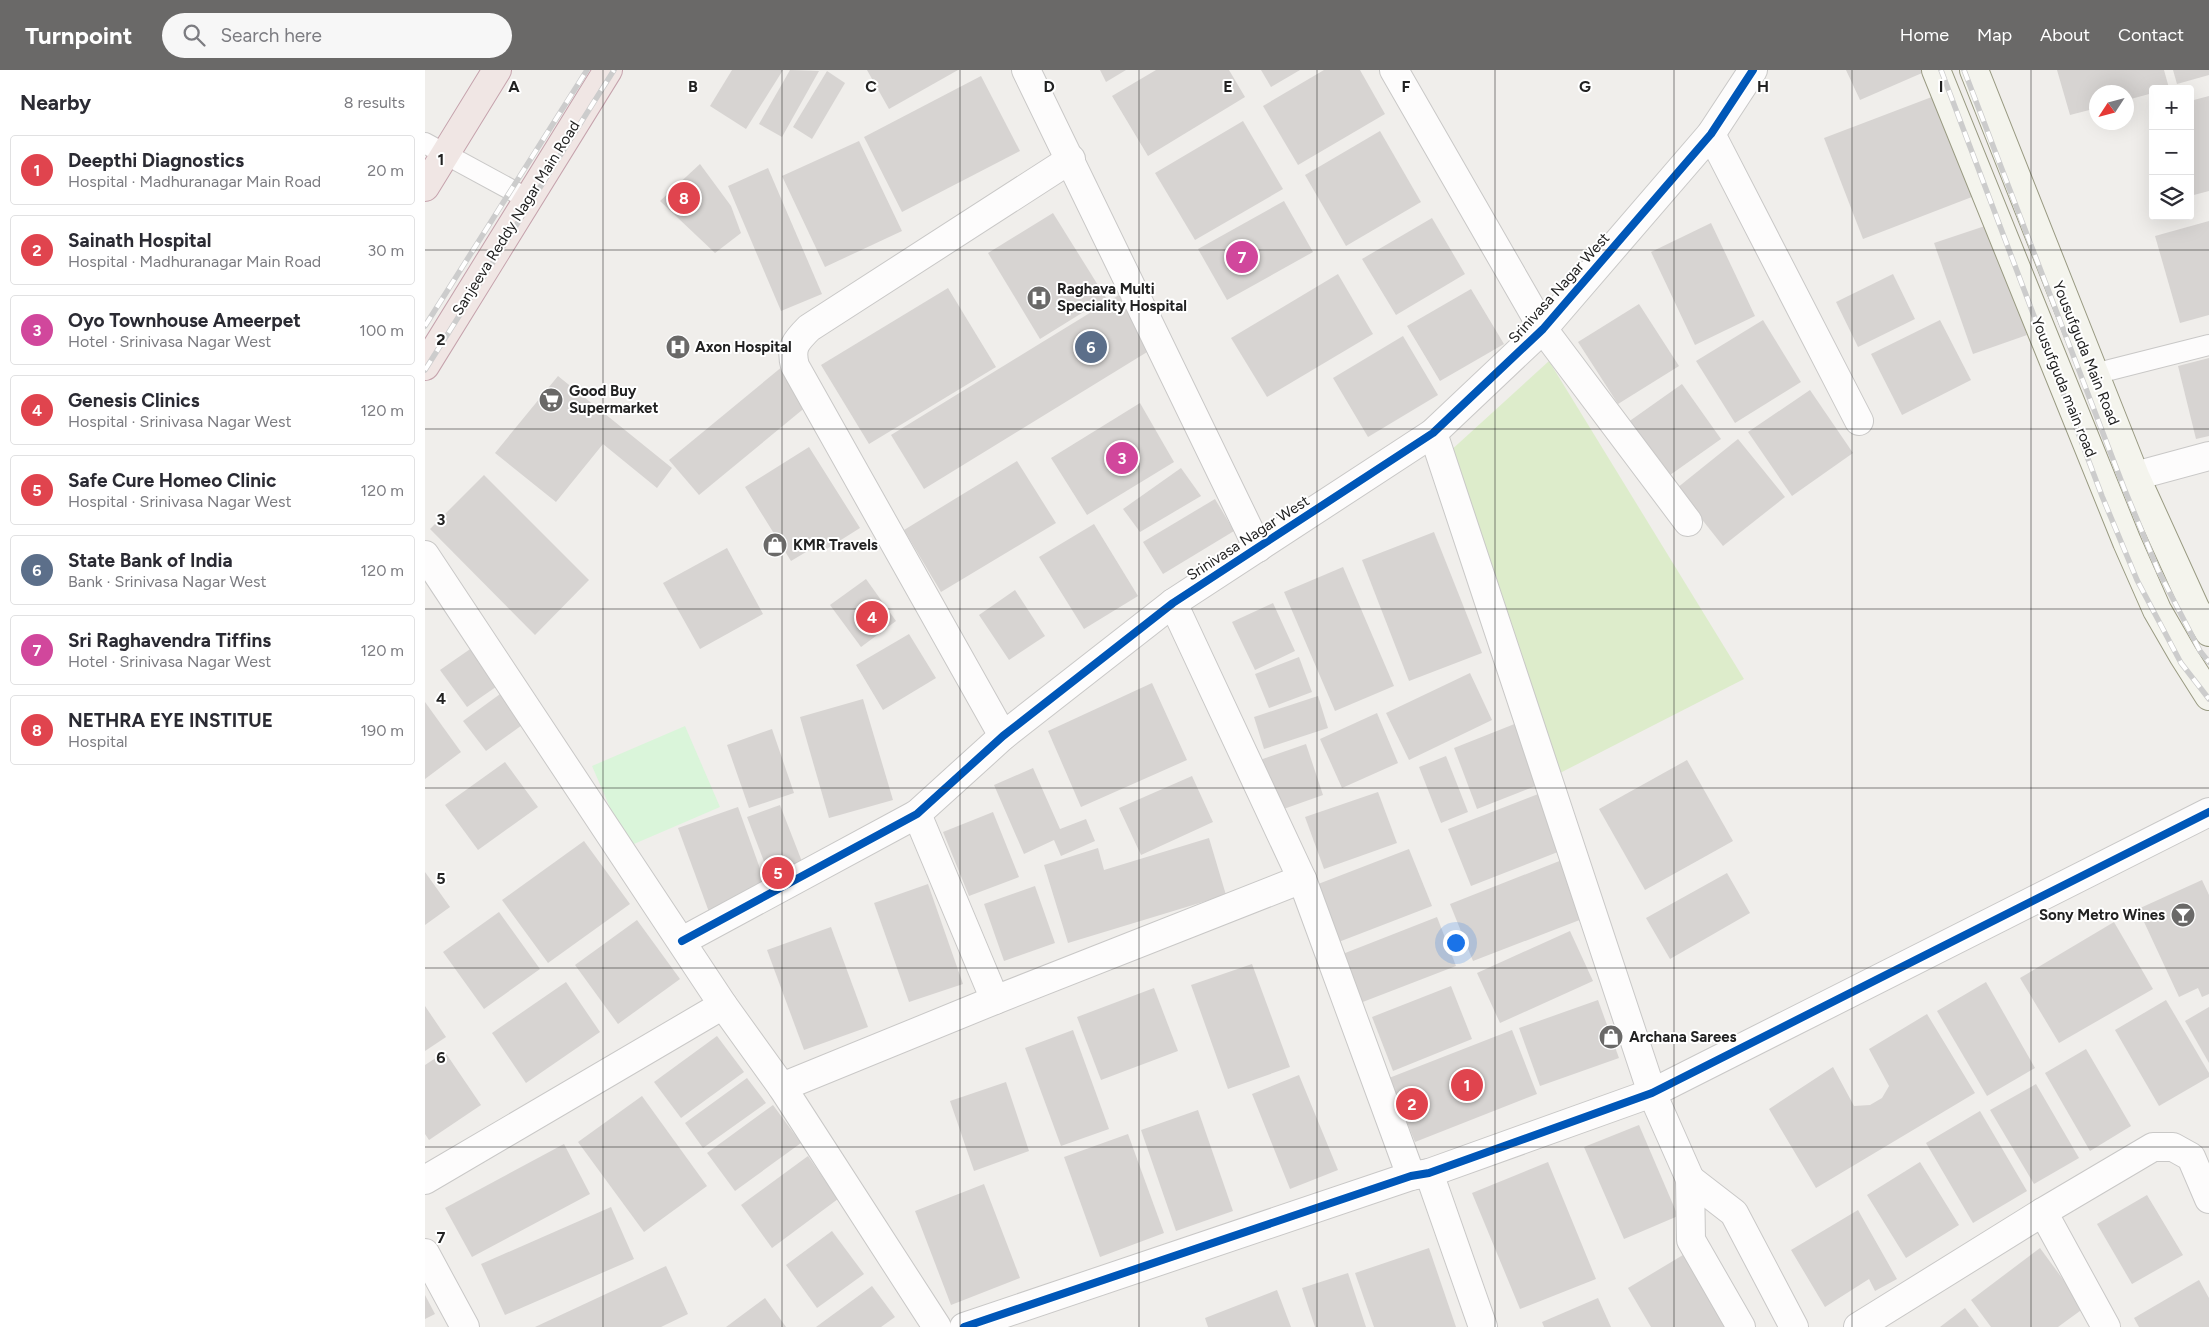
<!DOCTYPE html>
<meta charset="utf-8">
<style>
:root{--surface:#fff;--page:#f7f7f7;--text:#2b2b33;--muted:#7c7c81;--line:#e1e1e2;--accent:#6a6968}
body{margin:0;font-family:Figtree,sans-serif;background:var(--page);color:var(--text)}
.controls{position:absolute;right:15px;top:15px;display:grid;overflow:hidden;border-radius:5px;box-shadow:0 5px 20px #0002}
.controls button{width:45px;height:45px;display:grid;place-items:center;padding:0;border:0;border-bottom:1px solid var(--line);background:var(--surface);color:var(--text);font:25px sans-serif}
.compass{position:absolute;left:1664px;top:15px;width:45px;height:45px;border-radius:50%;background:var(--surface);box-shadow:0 5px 20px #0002;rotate:234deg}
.you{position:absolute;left:1030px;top:872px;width:18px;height:18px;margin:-12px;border:4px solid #fff;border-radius:50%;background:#1a73e8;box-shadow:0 0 0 8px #1a73e833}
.badge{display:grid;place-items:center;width:32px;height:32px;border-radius:50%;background:var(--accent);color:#fff;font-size:16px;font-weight:700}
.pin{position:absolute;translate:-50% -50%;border:2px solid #fff;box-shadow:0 1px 5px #0006}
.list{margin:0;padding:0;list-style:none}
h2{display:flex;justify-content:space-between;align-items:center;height:65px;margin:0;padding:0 20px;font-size:21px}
h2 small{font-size:16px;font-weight:400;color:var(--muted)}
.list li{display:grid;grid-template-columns:32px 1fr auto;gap:15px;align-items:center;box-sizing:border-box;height:70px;margin:0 10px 10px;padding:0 10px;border:1px solid var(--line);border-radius:5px}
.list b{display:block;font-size:19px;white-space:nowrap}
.list p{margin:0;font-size:16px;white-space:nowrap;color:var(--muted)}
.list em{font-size:16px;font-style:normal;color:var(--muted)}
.icon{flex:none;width:28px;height:28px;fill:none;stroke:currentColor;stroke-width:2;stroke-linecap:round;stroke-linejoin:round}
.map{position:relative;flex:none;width:1784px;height:1257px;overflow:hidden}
header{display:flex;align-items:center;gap:30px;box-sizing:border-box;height:70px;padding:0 25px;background:var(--accent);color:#fff}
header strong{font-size:24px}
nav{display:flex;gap:28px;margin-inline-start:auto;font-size:18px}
.search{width:350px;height:45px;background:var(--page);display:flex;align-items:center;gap:12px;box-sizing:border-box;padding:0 18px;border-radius:28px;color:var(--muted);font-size:19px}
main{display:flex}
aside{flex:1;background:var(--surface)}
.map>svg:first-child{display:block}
.grass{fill:#ddeccb}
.park{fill:#daf5da}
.building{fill:#d7d4d2}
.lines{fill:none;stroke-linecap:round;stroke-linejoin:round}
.service-casing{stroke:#c9c8c7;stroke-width:22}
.minor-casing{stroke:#c9c8c7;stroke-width:30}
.tertiary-casing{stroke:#c9c8c7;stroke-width:30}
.secondary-casing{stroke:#999a82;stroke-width:30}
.trunk-casing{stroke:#c5a2ac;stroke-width:30}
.service{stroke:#fdfcfc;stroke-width:20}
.minor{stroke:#fdfcfc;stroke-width:28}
.tertiary{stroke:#fdfcfc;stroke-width:28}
.secondary{stroke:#f4f4ed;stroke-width:28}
.trunk{stroke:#f0e6e4;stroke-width:28}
.rail-casing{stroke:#ccc;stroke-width:5.5}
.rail{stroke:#fff;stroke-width:4;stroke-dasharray:11;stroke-linecap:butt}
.cycleway-casing{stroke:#fff;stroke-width:11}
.cycleway{stroke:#0057b8;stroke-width:8}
.grid{fill:none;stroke:#222;stroke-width:1;stroke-opacity:0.55}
.labels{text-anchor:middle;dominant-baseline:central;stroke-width:4;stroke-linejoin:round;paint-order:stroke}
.street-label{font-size:15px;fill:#222;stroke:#fff}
.poi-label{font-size:15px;font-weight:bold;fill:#222;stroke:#fff;text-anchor:start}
.grid-label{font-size:16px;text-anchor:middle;font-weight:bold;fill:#222;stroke:#fff;stroke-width:4;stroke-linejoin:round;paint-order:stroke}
</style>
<header>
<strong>Turnpoint</strong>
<div class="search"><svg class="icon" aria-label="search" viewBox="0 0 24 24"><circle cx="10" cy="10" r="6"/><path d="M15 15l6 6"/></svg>Search here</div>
<nav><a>Home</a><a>Map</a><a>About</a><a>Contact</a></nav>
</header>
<main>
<aside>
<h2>Nearby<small>8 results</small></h2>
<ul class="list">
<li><span class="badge" style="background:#e0444e">1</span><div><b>Deepthi Diagnostics</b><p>Hospital · Madhuranagar Main Road</p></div><em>20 m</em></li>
<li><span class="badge" style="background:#e0444e">2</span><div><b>Sainath Hospital</b><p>Hospital · Madhuranagar Main Road</p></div><em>30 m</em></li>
<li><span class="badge" style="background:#d1479c">3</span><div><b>Oyo Townhouse Ameerpet</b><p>Hotel · Srinivasa Nagar West</p></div><em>100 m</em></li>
<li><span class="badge" style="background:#e0444e">4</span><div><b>Genesis Clinics</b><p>Hospital · Srinivasa Nagar West</p></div><em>120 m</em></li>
<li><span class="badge" style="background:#e0444e">5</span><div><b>Safe Cure Homeo Clinic</b><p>Hospital · Srinivasa Nagar West</p></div><em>120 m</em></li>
<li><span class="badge" style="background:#5c6f8a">6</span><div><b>State Bank of India</b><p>Bank · Srinivasa Nagar West</p></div><em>120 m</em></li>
<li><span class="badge" style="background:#d1479c">7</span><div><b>Sri Raghavendra Tiffins</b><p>Hotel · Srinivasa Nagar West</p></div><em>120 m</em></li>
<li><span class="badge" style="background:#e0444e">8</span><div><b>NETHRA EYE INSTITUE</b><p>Hospital</p></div><em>190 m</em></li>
</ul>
</aside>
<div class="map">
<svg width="1784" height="1257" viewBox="0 0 1784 1257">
<rect width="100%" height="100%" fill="#f0eeeb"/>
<!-- grass -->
<polygon class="grass" points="1124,291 1319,609 1135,703 1023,383"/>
<!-- park -->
<polygon class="park" points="260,656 295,737 202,777 167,696"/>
<!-- building -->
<g class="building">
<polygon points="307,0 358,0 321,59 285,36"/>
<polygon points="365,0 394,1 357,67 334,54"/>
<polygon points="442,0 533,0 464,39"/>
<polygon points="675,0 701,0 681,12"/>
<polygon points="731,0 804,0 820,27 723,86 687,26"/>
<polygon points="836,0 875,0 846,17"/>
<polygon points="899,0 935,0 960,44 873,95 838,36"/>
<polygon points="1421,0 1496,0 1497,3 1435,30"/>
<polygon points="1632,0 1739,0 1744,18 1728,19 1728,23 1702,30 1702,22 1672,22 1672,38 1645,45"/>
<polygon points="1748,0 1784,0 1784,5 1752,14"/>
<polygon points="402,1 420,13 387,69 368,57"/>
<polygon points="556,6 595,81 477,142 439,67"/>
<polygon points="1512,25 1552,125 1438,169 1399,68"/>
<polygon points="1784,26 1784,121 1765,126 1765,31"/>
<polygon points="818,51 858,119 770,170 730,103"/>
<polygon points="955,61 996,132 921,176 880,105"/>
<polygon points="434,71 477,161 400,197 357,106"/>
<polygon points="275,94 306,136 316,163 290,183 235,131"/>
<polygon points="343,98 397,224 356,241 303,116"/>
<polygon points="859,131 888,182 802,230 773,179"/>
<polygon points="628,143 681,228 615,269 563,183"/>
<polygon points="1007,148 1040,204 971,245 937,189"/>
<polygon points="1784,151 1784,245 1755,253 1730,166"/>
<polygon points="1286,153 1330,246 1270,275 1226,182"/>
<polygon points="1563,155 1602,265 1548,284 1509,173"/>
<polygon points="913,204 948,264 842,327 806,268"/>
<polygon points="1468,204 1490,249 1433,277 1411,232"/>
<polygon points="523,218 571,297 444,374 396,295"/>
<polygon points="1046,219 1079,274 1015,311 982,256"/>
<polygon points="694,225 727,279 499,419 466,365"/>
<polygon points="1214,234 1254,296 1193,334 1153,272"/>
<polygon points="1338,250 1376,312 1310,353 1271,291"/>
<polygon points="1515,250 1546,310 1477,345 1446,284"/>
<polygon points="978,266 1013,325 943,367 908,308"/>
<polygon points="1784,288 1784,366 1771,369 1753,296"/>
<polygon points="358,296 388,331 274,425 244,390"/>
<polygon points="133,306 247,398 232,418 178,374 131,432 70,383"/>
<polygon points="1257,314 1296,369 1238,410 1199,355"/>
<polygon points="1385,320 1428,383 1367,426 1323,362"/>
<polygon points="715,333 749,392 662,445 626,388"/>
<polygon points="1313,369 1360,427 1298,476 1252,418"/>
<polygon points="384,377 435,458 400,480 396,473 366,491 320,417"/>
<polygon points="592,391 631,453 516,522 479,460"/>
<polygon points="756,398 776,426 715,462 698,439"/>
<polygon points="59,405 164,510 110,565 5,459"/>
<polygon points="790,429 809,461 738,504 718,472"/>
<polygon points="669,454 713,526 659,559 614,487"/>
<polygon points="1009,462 1057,583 984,611 937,490"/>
<polygon points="302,478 338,544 275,579 238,513"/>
<polygon points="918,497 969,616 910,641 859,522"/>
<polygon points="441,509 471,551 436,577 405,535"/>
<polygon points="590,520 620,566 584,590 554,545"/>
<polygon points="848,533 870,581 830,600 807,552"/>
<polygon points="484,564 511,608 458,640 431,595"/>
<polygon points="51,575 78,612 42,637 15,600"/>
<polygon points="874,587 887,622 844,638 830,604"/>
<polygon points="1045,603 1067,650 984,690 961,643"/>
<polygon points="727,613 762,690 656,737 623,661"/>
<polygon points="82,619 104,650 61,681 38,651"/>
<polygon points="893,626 903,658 839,679 829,647"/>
<polygon points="438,629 468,730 404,748 375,647"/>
<polygon points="0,632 36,682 0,709"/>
<polygon points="952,643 973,693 917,718 895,669"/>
<polygon points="1097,651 1121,712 1052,739 1029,678"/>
<polygon points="347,659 369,723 324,738 302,675"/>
<polygon points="881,674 898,725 853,741 835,690"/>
<polygon points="1021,686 1043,742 1016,753 994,697"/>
<polygon points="1262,690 1308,771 1220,820 1174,739"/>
<polygon points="80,692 113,737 53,780 20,735"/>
<polygon points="608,698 635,759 661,749 670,771 636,786 629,770 599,784 569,715"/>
<polygon points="767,706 788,752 716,785 694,738"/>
<polygon points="1121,721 1143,778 1046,816 1023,759"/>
<polygon points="953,722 972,773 899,799 880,747"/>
<polygon points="355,735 381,802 348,815 322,747"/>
<polygon points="313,737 343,821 284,842 253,758"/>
<polygon points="568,742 594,807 544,826 518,762"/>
<polygon points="784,768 801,825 643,873 619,795 673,778 679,800"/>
<polygon points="159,771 205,834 123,893 77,830"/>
<polygon points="984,779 1007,836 911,873 888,816"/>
<polygon points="1142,788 1165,846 1048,891 1025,834"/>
<polygon points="0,802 25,837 0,855"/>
<polygon points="1302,803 1325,843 1245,889 1221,848"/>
<polygon points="1777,810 1784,825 1784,924 1777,927 1773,918 1754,927 1713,839"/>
<polygon points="503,814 538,914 484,932 449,833"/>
<polygon points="610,816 630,873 579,891 559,834"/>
<polygon points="74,842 115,899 59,939 18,882"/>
<polygon points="1012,847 1031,896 930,935 910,887"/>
<polygon points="212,850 255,909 193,954 150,895"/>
<polygon points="1689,852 1728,919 1634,973 1595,908"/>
<polygon points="406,857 443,957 379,980 342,880"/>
<polygon points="1145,861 1168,911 1075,953 1052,903"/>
<polygon points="827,894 865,997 803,1019 766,915"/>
<polygon points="141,912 175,962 101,1013 67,963"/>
<polygon points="1561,912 1610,998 1562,1026 1512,941"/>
<polygon points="1026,916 1047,969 968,1001 947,947"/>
<polygon points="729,918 753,981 676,1010 652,947"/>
<polygon points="1173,930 1194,988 1115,1016 1094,958"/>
<polygon points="1741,930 1784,1003 1784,1007 1734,1036 1690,960"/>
<polygon points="0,936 21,967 0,981"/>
<polygon points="1784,937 1784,993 1760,951"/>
<polygon points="1502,944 1550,1023 1391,1118 1344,1039 1408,997 1429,1036 1445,1035 1457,1028 1464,1016 1444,979"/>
<polygon points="648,960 684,1059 636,1076 600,978"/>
<polygon points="1087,960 1112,1024 990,1072 964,1008"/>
<polygon points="292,966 319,1002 256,1048 229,1012"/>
<polygon points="1661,979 1706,1056 1665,1081 1620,1003"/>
<polygon points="20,982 56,1035 4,1070 0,1064 0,995"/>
<polygon points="874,1005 913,1100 865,1119 827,1024"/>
<polygon points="322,1008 341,1033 278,1078 260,1053"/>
<polygon points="581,1012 604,1081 549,1101 525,1031"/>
<polygon points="1611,1014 1654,1088 1609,1114 1565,1040"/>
<polygon points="217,1026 282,1116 219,1162 153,1072"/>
<polygon points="348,1035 376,1073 310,1121 282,1083"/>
<polygon points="773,1040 808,1141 751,1161 716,1060"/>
<polygon points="1555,1041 1602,1121 1548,1153 1501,1073"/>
<polygon points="1214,1055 1253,1146 1199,1169 1159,1077"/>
<polygon points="703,1064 739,1163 675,1187 639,1087"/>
<polygon points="139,1074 165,1124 47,1187 20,1138"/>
<polygon points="383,1086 413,1129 347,1178 316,1135"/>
<polygon points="1123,1092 1171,1209 1095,1239 1047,1123"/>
<polygon points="1495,1092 1534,1155 1481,1188 1442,1125"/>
<polygon points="559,1114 595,1208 526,1235 490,1141"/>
<polygon points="1722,1125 1758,1185 1707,1214 1672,1154"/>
<polygon points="186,1137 209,1189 80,1245 56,1194"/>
<polygon points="1433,1140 1472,1209 1450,1221 1444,1209 1400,1237 1366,1180"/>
<polygon points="407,1161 439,1204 392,1238 361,1195"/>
<polygon points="1004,1178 1031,1257 949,1257 930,1203"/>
<polygon points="1615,1178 1659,1238 1633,1257 1566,1257 1546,1230"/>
<polygon points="1263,1182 1307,1257 1226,1257 1203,1218"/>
<polygon points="241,1196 263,1244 236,1257 110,1257"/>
<polygon points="923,1203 941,1257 890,1257 877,1218"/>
<polygon points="1774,1210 1784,1228 1784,1257 1714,1257 1709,1248"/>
<polygon points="447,1216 470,1247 456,1257 391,1257"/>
<polygon points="852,1220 866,1257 783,1257 780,1248"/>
<polygon points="0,1225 10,1244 0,1249"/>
<polygon points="340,1228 361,1257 301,1257"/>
<polygon points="1173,1228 1186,1257 1119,1257 1117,1252"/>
<polygon points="1540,1238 1554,1257 1515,1257"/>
</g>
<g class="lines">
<defs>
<g id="service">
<polyline points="0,73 103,129"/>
<polyline points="1669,304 1784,275"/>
</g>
<g id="minor">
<polyline points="601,0 833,478"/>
<polyline points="969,0 1118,259 1263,452"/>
<polyline points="1286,64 1434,351"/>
<polyline points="1710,406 1784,386"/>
<polyline points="0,485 298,935 357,1017 512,1257"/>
<polyline points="748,533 877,809 986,1106"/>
<path d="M578,666l-208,-370c-5,-19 1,-25 14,-38l262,-169"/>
<polyline points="492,744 570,930"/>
<polyline points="257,871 492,744 578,666 748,533 1008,363 1118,259 1286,64 1328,0"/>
<polyline points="357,1017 570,930 877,809"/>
<polyline points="1004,1103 1058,1257"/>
<polyline points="0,1110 298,935"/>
<polyline points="1618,1142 1681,1257"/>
<polyline points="0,1183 40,1257"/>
<polyline points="539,1257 986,1106 1004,1103 1227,1023 1008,363"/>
<polyline points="1433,1257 1618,1142 1728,1077 1748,1077 1766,1087 1784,1129"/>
</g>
<g id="tertiary">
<polyline points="1265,1109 1309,1143 1369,1257"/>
<polyline points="1316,1257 1266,1170 1265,1109 1227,1023 1784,742"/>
</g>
<g id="secondary">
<polyline points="1511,0 1702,472 1732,540 1758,585 1784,626"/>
<polyline points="1549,0 1710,406 1770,538 1784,562"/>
</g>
<g id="trunk">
<polyline points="0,117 72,0"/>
<polyline points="0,296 183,0"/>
</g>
</defs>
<!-- service casing -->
<use href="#service" class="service-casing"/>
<!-- minor casing -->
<use href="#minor" class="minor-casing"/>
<!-- tertiary casing -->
<use href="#tertiary" class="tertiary-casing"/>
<!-- secondary casing -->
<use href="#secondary" class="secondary-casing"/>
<!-- trunk casing -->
<use href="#trunk" class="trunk-casing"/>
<!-- service -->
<use href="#service" class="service"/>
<!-- minor -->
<use href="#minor" class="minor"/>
<!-- tertiary -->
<use href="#tertiary" class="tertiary"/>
<!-- secondary -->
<use href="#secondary" class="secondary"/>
<!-- trunk -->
<use href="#trunk" class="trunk"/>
<defs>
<g id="rail">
<polyline points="1516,0 1677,426 1712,510 1756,593 1784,629"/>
<polyline points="1539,0 1699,418 1733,500 1775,581 1784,592"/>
<polyline points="0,256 162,0"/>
<polyline points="0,300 189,0"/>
</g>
</defs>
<!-- rail casing -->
<use href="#rail" class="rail-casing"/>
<!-- rail -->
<use href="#rail" class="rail"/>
<defs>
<g id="cycleway">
<polyline points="257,871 492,744 578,666 748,533 1008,363 1118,259 1286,64 1328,0"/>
<polyline points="539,1257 986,1106 1004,1103 1227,1023 1784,742"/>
</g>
</defs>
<!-- cycleway casing -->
<use href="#cycleway" class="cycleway-casing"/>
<!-- cycleway -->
<use href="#cycleway" class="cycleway"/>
</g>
<!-- grid -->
<path class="grid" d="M178,0v1257M357,0v1257M535,0v1257M714,0v1257M892,0v1257M1070,0v1257M1249,0v1257M1427,0v1257M1606,0v1257M0,180h1784M0,359h1784M0,539h1784M0,718h1784M0,898h1784M0,1077h1784"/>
<!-- icons -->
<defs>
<symbol id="hospital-disc" viewBox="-11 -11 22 22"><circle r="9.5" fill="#6a6968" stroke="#fff"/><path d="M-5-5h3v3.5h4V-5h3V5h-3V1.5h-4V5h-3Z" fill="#fff"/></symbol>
<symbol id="supermarket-disc" viewBox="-11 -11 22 22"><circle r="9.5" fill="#6a6968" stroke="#fff"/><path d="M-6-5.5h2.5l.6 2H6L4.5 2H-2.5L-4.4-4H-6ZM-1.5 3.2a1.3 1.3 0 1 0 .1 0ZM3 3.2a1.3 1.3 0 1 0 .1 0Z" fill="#fff"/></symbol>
<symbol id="shop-disc" viewBox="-11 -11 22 22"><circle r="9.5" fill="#6a6968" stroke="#fff"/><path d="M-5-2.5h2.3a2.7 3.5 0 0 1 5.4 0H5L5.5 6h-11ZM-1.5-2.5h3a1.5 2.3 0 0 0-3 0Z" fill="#fff"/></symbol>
<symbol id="bar-disc" viewBox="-11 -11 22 22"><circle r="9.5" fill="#6a6968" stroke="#fff"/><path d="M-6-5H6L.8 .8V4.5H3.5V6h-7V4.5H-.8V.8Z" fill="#fff"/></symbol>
</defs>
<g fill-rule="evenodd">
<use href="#hospital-disc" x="600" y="214" width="28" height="28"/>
<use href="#hospital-disc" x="239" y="263" width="28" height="28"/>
<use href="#supermarket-disc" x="112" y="316" width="28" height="28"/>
<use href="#shop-disc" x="336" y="461" width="28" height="28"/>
<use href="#bar-disc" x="1744" y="831" width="28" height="28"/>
<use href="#shop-disc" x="1172" y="953" width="28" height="28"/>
</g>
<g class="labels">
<!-- street labels -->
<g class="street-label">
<text transform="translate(91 148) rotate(-58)">Sanjeeva Reddy Nagar Main Road</text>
<text transform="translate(1134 218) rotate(-48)">Srinivasa Nagar West</text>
<text transform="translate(1661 283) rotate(68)">Yousufguda Main Road</text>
<text transform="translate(1639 317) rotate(68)">Yousufguda main road</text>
<text transform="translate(823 468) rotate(-33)">Srinivasa Nagar West</text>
</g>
<!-- poi labels -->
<g class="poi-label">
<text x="632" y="219">Raghava Multi<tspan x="632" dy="17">Speciality Hospital</tspan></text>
<text x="270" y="277">Axon Hospital</text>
<text x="144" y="321">Good Buy<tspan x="144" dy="17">Supermarket</tspan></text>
<text x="368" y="475">KMR Travels</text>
<text x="1740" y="845" text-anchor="end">Sony Metro Wines</text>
<text x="1204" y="967">Archana Sarees</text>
</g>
</g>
<g class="grid-label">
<text x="89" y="22">A</text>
<text x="268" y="22">B</text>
<text x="446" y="22">C</text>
<text x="624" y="22">D</text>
<text x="803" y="22">E</text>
<text x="981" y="22">F</text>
<text x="1160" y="22">G</text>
<text x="1338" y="22">H</text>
<text x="1516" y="22">I</text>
<text x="16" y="95">1</text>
<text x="16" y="275">2</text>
<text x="16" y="455">3</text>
<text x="16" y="634">4</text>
<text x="16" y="814">5</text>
<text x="16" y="993">6</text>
<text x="16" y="1173">7</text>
</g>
</svg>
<div class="controls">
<button>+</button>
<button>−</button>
<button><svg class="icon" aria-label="layers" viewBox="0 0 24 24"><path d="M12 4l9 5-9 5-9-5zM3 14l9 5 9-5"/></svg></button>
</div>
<svg class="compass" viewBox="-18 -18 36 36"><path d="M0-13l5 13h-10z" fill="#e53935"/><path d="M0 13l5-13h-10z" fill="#7c7c81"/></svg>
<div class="you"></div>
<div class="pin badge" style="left:1042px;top:1015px;background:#e0444e">1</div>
<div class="pin badge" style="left:987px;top:1034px;background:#e0444e">2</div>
<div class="pin badge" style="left:697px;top:388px;background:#d1479c">3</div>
<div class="pin badge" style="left:447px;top:547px;background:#e0444e">4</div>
<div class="pin badge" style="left:353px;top:803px;background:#e0444e">5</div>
<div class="pin badge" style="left:666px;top:277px;background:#5c6f8a">6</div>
<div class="pin badge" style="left:817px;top:187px;background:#d1479c">7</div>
<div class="pin badge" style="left:259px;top:128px;background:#e0444e">8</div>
</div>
</main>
